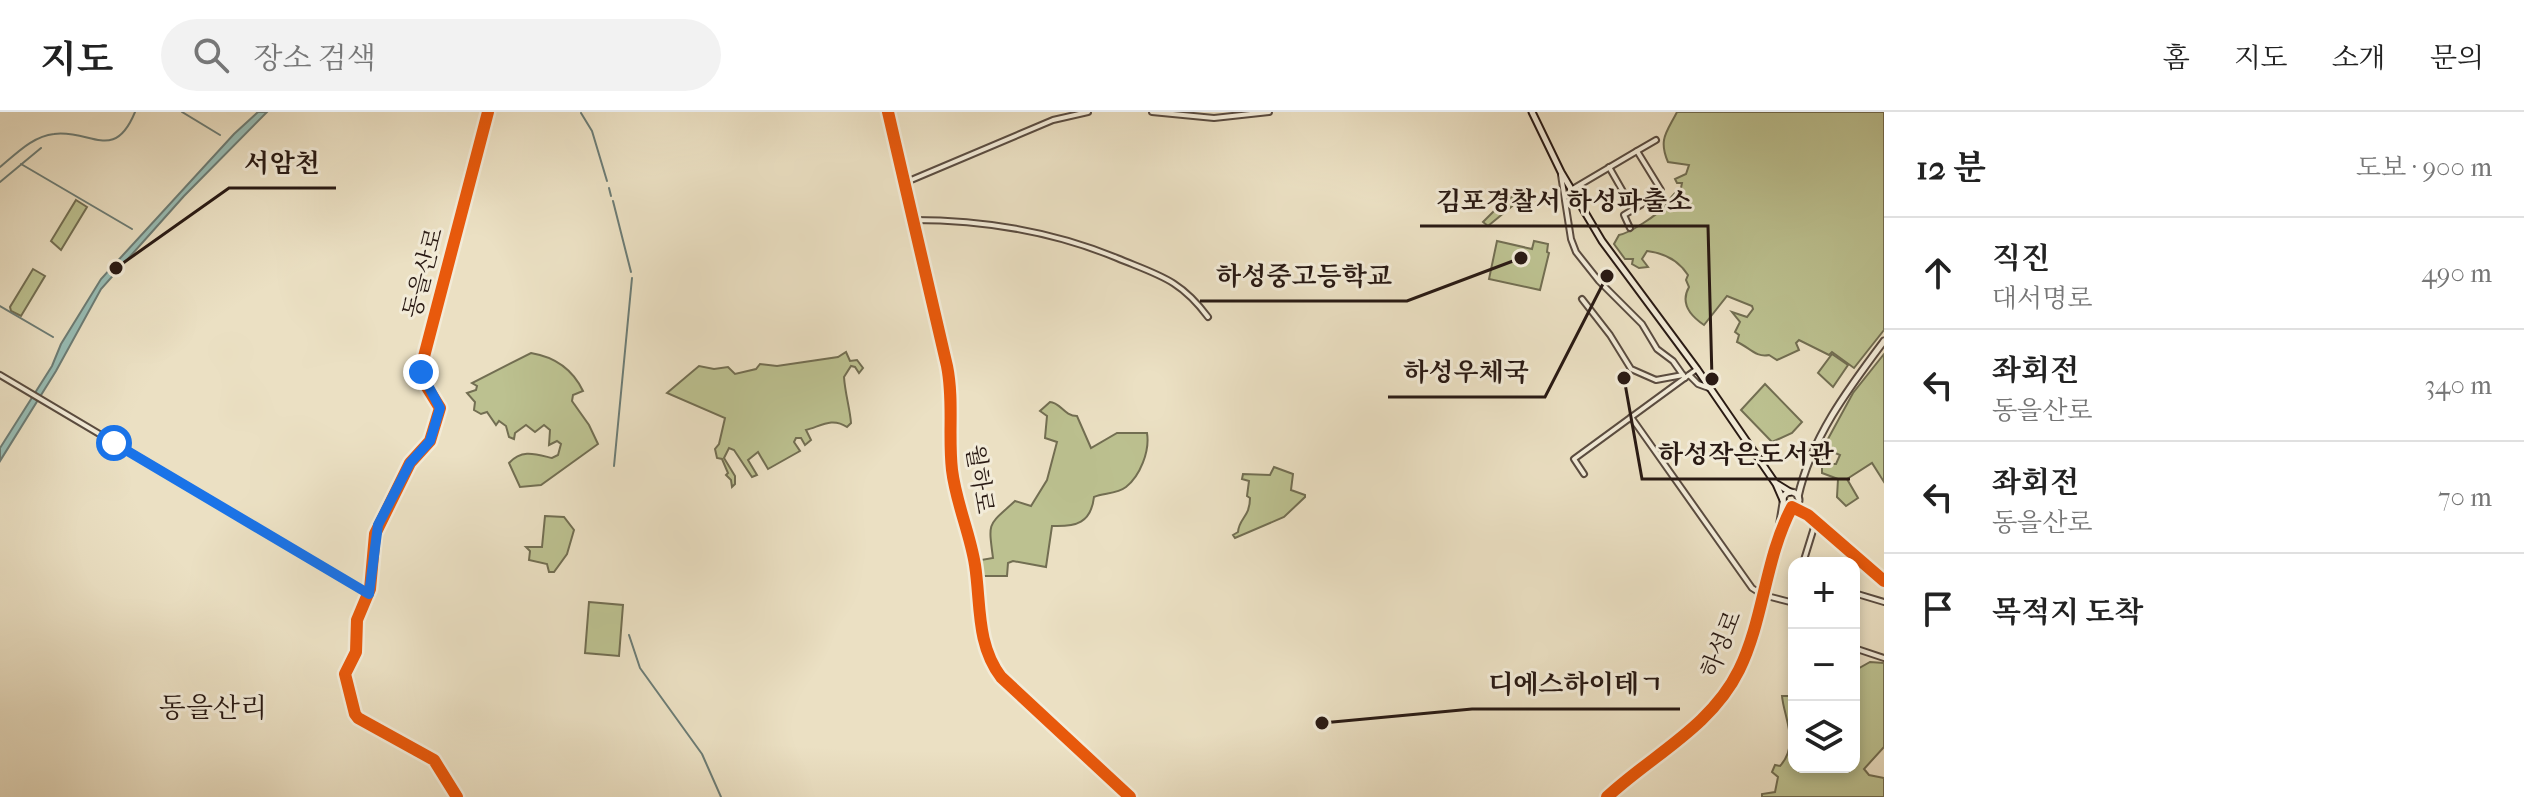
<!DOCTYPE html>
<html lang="ko">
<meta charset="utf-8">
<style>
:root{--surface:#fff;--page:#f2f2f2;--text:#222;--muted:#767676;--line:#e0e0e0}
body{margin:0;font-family:"IM FELL French Canon","Noto Serif KR",serif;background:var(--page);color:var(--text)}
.controls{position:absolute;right:24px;bottom:24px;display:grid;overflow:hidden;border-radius:16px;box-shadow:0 4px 12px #0003}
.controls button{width:72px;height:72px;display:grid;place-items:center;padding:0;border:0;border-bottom:2px solid var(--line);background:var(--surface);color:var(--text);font:40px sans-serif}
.stop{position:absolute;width:24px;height:24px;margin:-18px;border:6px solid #1a73e8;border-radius:50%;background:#fff}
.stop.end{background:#1a73e8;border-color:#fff;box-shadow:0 2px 8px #0008}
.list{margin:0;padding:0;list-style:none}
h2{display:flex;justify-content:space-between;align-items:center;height:104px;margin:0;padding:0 32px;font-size:34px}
h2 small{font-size:26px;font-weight:400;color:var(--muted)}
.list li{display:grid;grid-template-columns:52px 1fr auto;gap:24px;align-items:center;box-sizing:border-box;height:112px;padding:0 32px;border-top:2px solid var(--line)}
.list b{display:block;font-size:30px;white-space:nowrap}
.list p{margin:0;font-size:26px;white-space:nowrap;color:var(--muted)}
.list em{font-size:26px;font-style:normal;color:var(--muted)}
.icon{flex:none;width:44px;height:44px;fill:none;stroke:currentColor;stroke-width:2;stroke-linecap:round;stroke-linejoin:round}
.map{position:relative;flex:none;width:1884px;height:685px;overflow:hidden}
header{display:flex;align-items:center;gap:48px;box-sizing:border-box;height:112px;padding:0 40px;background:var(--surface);border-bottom:2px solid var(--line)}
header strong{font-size:38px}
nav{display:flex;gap:44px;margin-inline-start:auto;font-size:28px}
.search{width:560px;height:72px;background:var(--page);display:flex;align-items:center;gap:20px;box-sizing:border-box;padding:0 28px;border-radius:44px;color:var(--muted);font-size:30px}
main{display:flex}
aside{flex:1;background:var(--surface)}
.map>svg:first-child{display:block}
.green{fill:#bcc190;stroke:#726e52;stroke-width:2}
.water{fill:#98bdb5;stroke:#6c7c75;stroke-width:2}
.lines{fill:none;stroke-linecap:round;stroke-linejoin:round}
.stream{stroke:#6c7c75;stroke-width:2}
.minor-casing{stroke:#5a4c40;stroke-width:8}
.tertiary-casing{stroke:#5a4c40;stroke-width:9}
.secondary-casing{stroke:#291a14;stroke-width:9}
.minor{stroke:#f2ebd8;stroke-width:4}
.tertiary{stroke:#f2ebd8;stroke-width:5}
.secondary{stroke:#f2ebd8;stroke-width:5}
.cycleway-casing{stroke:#f2ebd8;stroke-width:17}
.cycleway{stroke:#e8590c;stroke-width:12}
.route{stroke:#1a73e8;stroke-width:10}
.labels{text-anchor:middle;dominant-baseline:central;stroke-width:6;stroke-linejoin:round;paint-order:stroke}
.street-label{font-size:24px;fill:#291a14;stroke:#f2ebd8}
.quarter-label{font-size:28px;fill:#291a14;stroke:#f2ebd8}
.leader{fill:none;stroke:#291a14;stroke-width:3}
.callout-dot{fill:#291a14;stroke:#f2ebd8;stroke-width:3}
.callout-label{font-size:26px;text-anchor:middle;font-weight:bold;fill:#291a14;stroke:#f2ebd8;stroke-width:6;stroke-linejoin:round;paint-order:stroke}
</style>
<header>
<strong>지도</strong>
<div class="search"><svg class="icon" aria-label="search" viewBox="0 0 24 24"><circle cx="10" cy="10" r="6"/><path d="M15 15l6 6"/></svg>장소 검색</div>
<nav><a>홈</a><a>지도</a><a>소개</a><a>문의</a></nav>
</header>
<main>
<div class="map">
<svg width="1884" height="685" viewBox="0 0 1884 685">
<rect width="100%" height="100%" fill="#ebe0c3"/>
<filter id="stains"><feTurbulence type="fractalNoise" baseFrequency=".0025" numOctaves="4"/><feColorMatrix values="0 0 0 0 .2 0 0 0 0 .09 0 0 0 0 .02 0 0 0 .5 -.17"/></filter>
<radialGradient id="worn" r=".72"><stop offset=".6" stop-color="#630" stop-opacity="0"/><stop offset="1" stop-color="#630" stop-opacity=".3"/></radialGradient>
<!-- green -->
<g class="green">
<path d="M1677,0h207v218l-30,38 -22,-16 -3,3 -30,-15 -3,3 3,7 -22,10 -8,-5c-13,3 -20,-8 -32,-13l2,-7 -4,-3 5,-10 -8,-10 15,5 6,-8 -1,-3 -25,-10 -23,29c-15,-10 -24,-22 -15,-38l-3,-7 2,-5c-9,-14 -24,-22 -41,-24l-5,8 6,8 -9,1 -7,-4 1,-5h-8l-11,-15 5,-9c11,-2 38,-20 45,-28 7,-9 8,-13 17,-19l1,-5h-5l-2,-4 11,-5 3,-9 -21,-3c-10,-23 -1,-30 9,-50z"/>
<polygon points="1524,77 1527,82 1488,114 1483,110 1501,92"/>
<polygon points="76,88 87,95 61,138 51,129"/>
<polygon points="1497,129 1532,137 1534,129 1548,132 1547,140 1549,141 1540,178 1489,167"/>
<polygon points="33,157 45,164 21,204 11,199 10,195"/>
<path d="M846,240l4,9 7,-1 6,8 -4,5 -4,-6 -4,-1 -7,11c1,16 6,32 7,46l-4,4c-15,-10 -26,-1 -41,3l5,10 -6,5 -4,-7h-5l-2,4 6,9 -32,18 -10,-17 -10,8 9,15 -5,2 -18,-27 -5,-2 -5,10 11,18v8l-3,3 -1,-7 -5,-5 2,-2 -6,-14 -5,-1 -2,-9 4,-5 6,-26 -58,-25 32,-27 15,3 14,-2 7,7 21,-5 4,-5 17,2 61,-9z"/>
<path d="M531,241c24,4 42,17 52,38l-10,4 -1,6 17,24 9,19 -57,41 -21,2 -11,-24c13,-14 26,-9 43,-5l6,-3 3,-11 -4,-3 -8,4 1,-15 -6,-5 -9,7 -9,-7 -11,8 -1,6 -5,-2 -3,-11 -7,-5 -3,4 -9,-13 -6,2 -7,-4 1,-8 -8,-9 9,-3 1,-4 -5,-3z"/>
<polygon points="1832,242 1848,253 1833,275 1818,261"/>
<polygon points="1884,242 1884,370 1872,351 1847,367 1858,386 1846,394 1837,385 1838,367 1822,361 1822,352 1836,352 1840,343 1833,340 1823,348 1817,347 1853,281"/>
<polygon points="1765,272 1802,310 1792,321 1772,330 1741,298"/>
<path d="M1050,290c10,0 14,14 27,14l14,32 26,-15h30c3,18 -7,43 -21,54 -9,7 -22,6 -32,10 -3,26 -18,30 -42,29l-6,41 -33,-6 -5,2 -1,13h-24l-2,-16 12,-2c-5,-38 -5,-32 22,-57l16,5 16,-26 10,-38 -12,-4 2,-22 -7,-5z"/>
<path d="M1274,355l19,7 -2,16 14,5v2l-21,20 -49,21 -2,-3 5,-3c1,-14 12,-15 12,-34l-3,-2 2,-15 -7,-2 1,-5 27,1z"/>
<polygon points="545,404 564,405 574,418 567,442 554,460 549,460 547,452 529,448 530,439 526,435 542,435"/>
<polygon points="589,490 623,493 619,544 585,541"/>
<path d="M1870,550l14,1v84l-20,22 5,6 15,3v19h-122v-3l13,-2 3,-15 -6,-5 3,-7 5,1c20,-22 4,-48 2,-70h12v71h60v-96z"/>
</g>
<!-- water -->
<polygon class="water" points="258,0 267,0 184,84 101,177 56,259 0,349 0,336 52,254 61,232 101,167 234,22"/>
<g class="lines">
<!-- stream -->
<g class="stream">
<polyline points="182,0 220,23"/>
<polyline points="581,1 592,19 607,69"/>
<polyline points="21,52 132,117"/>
<path d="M0,55c16,-13 33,-31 54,-33 37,-5 60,29 81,-22"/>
<polyline points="0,70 41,36"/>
<polyline points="609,76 611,84"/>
<polyline points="613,89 631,160"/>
<polyline points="0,194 53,225"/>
<polyline points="614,354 632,166"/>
<polyline points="629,523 640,556 702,642 721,685"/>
</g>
<defs>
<g id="minor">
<polyline points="1152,0 1214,6 1269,0"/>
<polyline points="1637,39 1656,28"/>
<polyline points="1609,55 1633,97"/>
<polyline points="1561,63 1571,127 1576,140 1599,169 1642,212 1657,237 1673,249 1685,266"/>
<polyline points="904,71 1053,8 1088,0"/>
<polyline points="1571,78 1637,39 1661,78 1659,82 1624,103 1630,116"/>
<path d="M913,108c71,0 139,11 204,38 41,17 63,21 91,59"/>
<polyline points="1582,187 1610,223 1631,257 1656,268 1683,263"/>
<polyline points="0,263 369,482"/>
<polyline points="1689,263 1698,272 1709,276"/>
<polyline points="1631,305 1752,476 1763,483 1794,491"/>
<polyline points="1584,362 1574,347 1697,257"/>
<polyline points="1803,451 1816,409"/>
<polyline points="1854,481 1884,490"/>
<polyline points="1854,536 1884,546"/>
<polyline points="457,685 434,648 358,606 355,602 345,562 356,540 357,508 370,477 375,422 410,351 430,329 440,296 422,267 421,256 488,0"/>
</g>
<g id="tertiary">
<path d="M888,0l59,254c7,35 1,69 5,104 4,33 18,63 23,95 6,39 1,79 26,112l129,120"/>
<circle cx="1791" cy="388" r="8"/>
<path d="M1798,385c13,-59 50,-108 86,-156"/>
<polyline points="1779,416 1783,391"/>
<path d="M1607,685c45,-42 104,-70 132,-127 25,-51 26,-112 53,-163l16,8 76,66"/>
</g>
<g id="secondary">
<polyline points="1532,0 1561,60 1602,129 1697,257 1776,372 1783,388"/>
<polyline points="1777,372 1790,380"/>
</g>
</defs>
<!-- minor casing -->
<use href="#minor" class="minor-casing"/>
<!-- tertiary casing -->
<use href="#tertiary" class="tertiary-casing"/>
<!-- secondary casing -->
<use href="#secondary" class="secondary-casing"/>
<!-- minor -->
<use href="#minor" class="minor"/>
<!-- tertiary -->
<use href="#tertiary" class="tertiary"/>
<!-- secondary -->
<use href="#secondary" class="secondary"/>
<defs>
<g id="cycleway">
<path d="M888,0l59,254c7,35 1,69 5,104 4,33 18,63 23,95 6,39 1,79 26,112l129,120"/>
<polyline points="457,685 434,648 358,606 355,602 345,562 356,540 357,508 370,477 375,422 410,351 430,329 440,296 422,267 421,256 488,0"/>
<path d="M1607,685c45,-42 104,-70 132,-127 25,-51 26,-112 53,-163l16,8 76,66"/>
</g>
</defs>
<!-- cycleway casing -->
<use href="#cycleway" class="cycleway-casing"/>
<!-- cycleway -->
<use href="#cycleway" class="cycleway"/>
</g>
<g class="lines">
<!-- route -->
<polyline class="route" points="114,331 369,482 378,413 410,351 430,329 440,296 421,260"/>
</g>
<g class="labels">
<!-- street labels -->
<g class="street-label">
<text transform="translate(423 161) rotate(-75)">동을산로</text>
<text transform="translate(980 367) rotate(81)">월하로</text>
<text transform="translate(1721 532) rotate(-68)">하성로</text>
</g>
<!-- quarter labels -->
<g class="quarter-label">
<text x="213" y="595">동을산리</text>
</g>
</g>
<!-- callouts -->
<path class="leader" d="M116 156L229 76H336M1712 267L1708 114H1420M1521 146L1407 189H1200M1607 164L1545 285H1388M1624 266L1642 367H1850M1322 611L1472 597H1680"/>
<g class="callout-dot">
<circle cx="116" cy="156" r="8"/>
<circle cx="1712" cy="267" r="8"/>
<circle cx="1521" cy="146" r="8"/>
<circle cx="1607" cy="164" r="8"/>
<circle cx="1624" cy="266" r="8"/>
<circle cx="1322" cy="611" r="8"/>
</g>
<g class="callout-label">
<text x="282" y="60">서암천</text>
<text x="1564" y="98">김포경찰서 하성파출소</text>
<text x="1304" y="173">하성중고등학교</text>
<text x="1466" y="269">하성우체국</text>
<text x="1746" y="351">하성작은도서관</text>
<text x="1576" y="581">디에스하이테ㄱ</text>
</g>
<rect width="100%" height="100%" filter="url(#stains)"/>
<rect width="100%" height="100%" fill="url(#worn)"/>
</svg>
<div class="controls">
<button>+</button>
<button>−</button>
<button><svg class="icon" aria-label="layers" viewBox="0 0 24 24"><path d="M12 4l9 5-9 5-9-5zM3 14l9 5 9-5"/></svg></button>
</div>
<div class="stop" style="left:114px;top:331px"></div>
<div class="stop end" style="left:421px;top:260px"></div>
</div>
<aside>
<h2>12 분<small>도보 · 900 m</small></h2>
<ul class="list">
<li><svg class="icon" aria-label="ahead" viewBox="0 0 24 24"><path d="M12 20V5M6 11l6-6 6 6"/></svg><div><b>직진</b><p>대서명로</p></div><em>490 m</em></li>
<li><svg class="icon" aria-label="left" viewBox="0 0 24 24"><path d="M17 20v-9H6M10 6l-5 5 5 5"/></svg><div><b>좌회전</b><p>동을산로</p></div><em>340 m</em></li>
<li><svg class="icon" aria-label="left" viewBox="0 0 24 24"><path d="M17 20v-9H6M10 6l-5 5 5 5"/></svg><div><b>좌회전</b><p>동을산로</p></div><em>70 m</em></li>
<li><svg class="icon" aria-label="arrive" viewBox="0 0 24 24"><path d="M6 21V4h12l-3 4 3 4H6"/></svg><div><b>목적지 도착</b></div></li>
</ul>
</aside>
</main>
